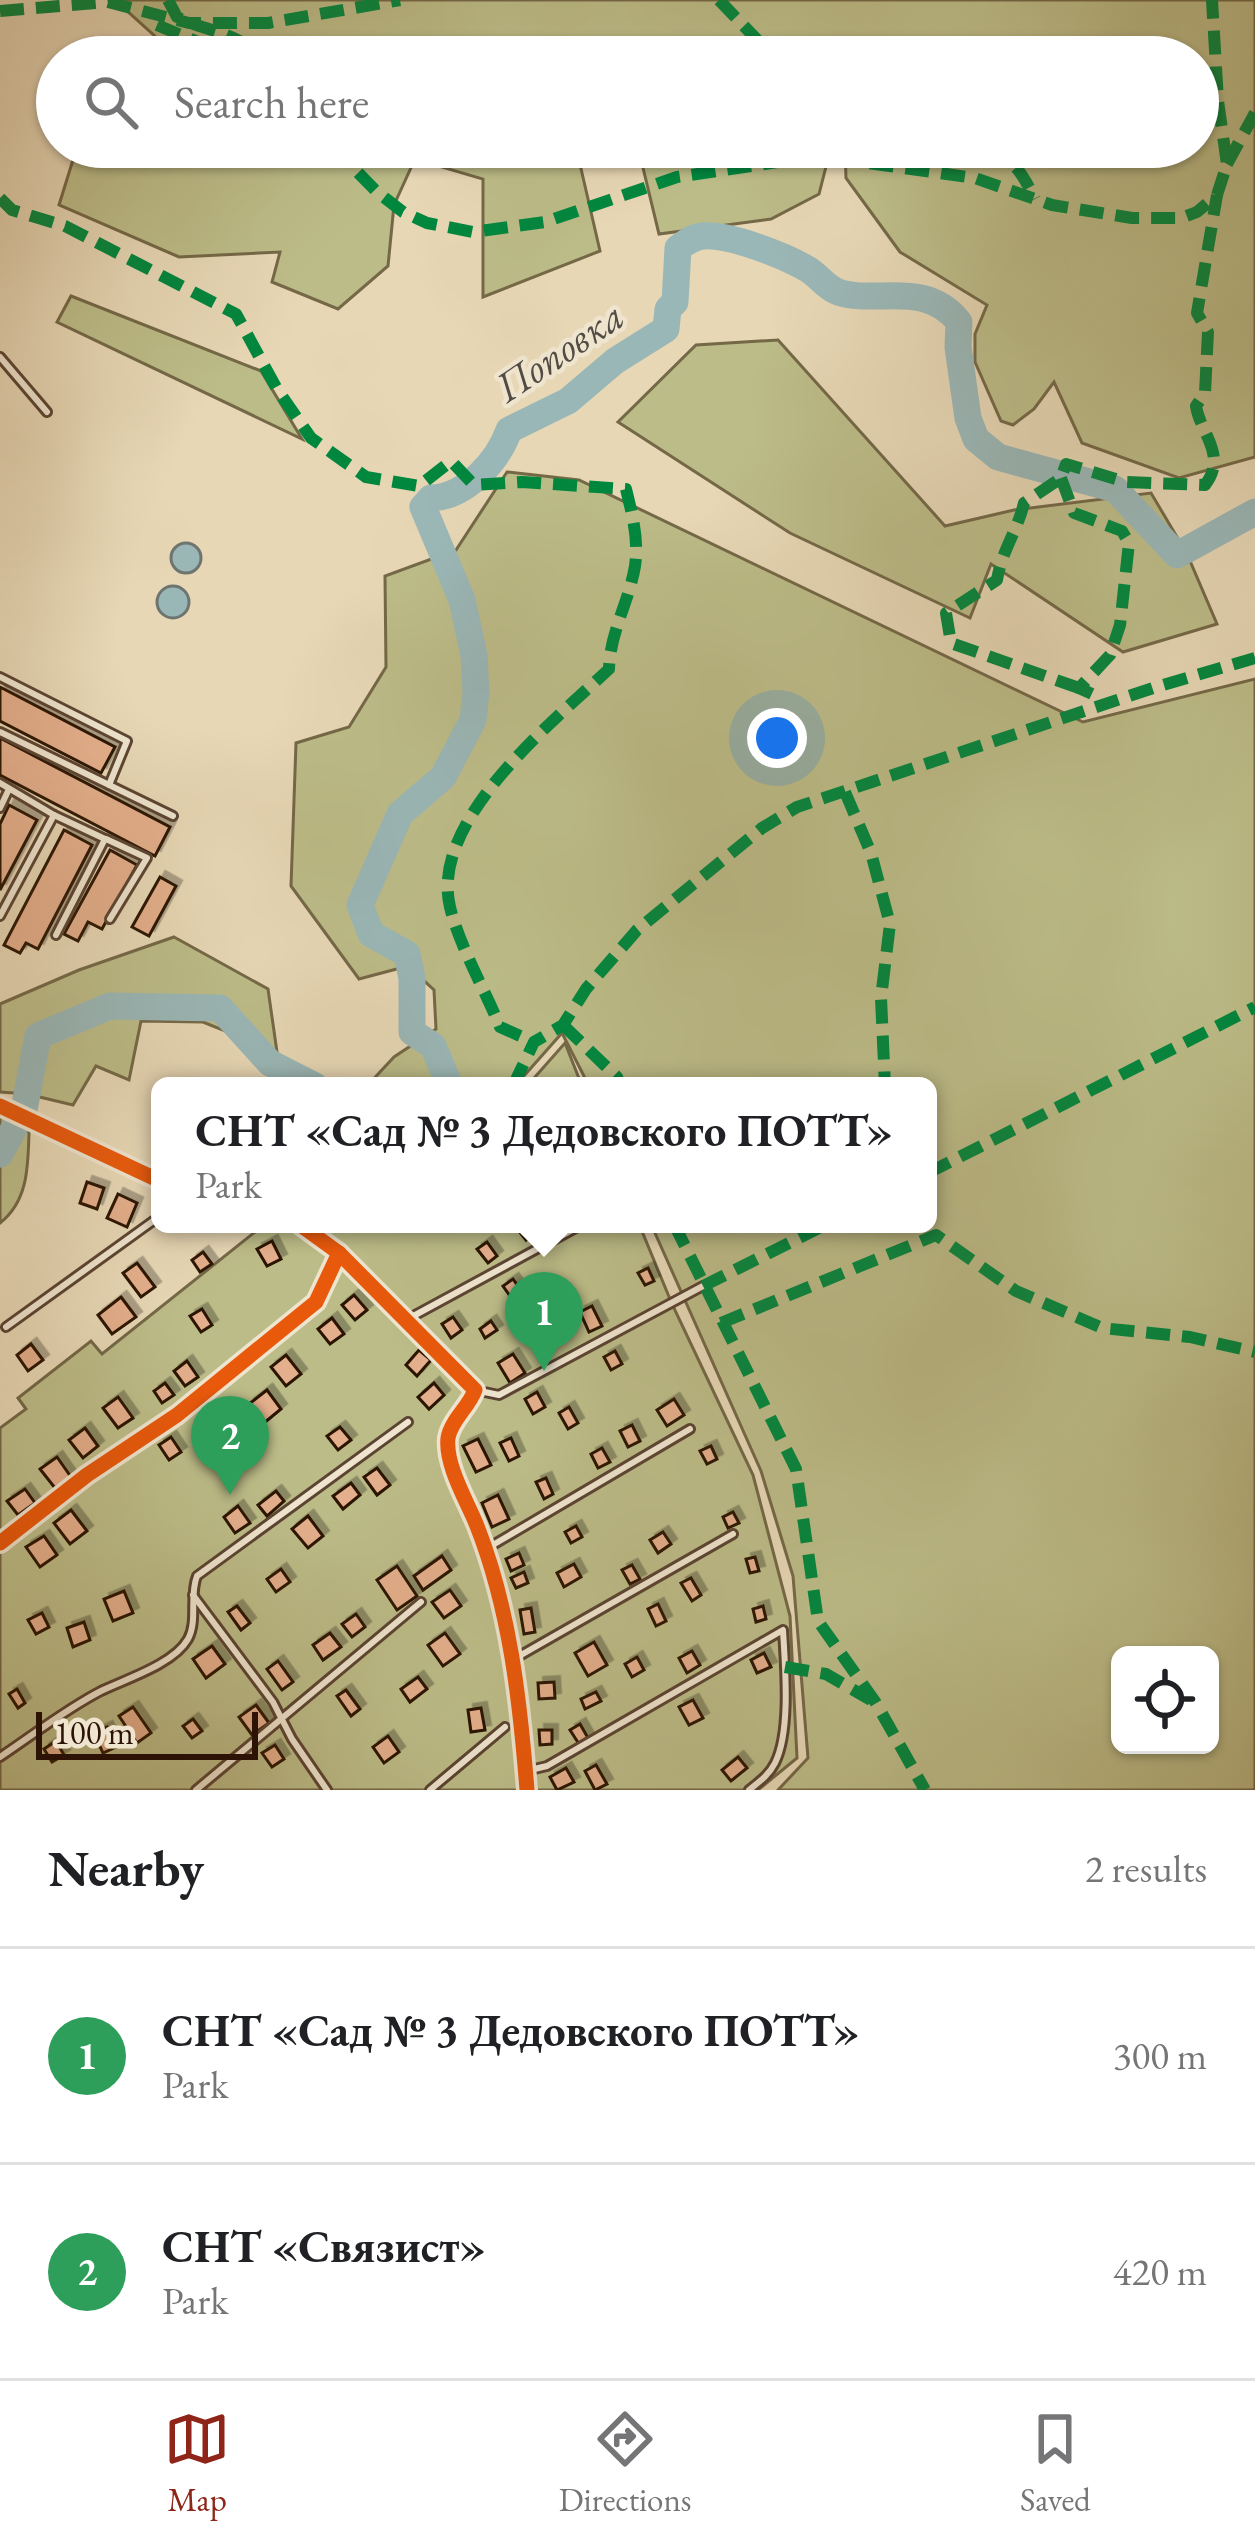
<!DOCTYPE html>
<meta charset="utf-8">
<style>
:root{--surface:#fff;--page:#f2f2f2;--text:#202124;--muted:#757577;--line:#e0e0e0;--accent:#8f2418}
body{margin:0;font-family:"EB Garamond",serif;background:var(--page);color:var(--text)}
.controls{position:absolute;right:36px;bottom:36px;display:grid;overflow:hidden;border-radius:18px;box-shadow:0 3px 9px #0004}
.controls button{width:108px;height:108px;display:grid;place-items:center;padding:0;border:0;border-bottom:3px solid var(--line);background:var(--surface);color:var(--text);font:60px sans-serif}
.scale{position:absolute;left:36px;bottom:30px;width:222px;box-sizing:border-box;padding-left:12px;border:6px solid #2c1306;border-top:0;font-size:33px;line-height:42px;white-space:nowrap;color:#2c1306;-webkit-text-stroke:9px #efe5cf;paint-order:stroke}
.you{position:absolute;left:777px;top:738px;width:42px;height:42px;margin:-30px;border:9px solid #fff;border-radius:50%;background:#1a73e8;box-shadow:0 0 0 18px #1a73e833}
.badge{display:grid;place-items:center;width:78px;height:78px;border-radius:50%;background:var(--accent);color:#fff;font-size:39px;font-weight:700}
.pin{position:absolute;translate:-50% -99px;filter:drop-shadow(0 3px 6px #0008)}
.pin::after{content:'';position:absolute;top:63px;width:42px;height:36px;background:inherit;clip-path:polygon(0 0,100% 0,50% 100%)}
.popup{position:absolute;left:151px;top:1077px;width:786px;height:156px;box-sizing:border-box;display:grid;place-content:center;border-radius:18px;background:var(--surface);filter:drop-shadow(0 3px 9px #0005);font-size:39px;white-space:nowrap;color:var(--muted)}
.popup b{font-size:45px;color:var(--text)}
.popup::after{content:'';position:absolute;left:50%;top:100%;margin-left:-24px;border:24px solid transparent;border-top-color:var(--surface)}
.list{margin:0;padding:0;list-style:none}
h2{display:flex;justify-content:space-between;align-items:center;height:156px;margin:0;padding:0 48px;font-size:51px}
h2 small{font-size:39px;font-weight:400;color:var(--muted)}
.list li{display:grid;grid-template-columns:78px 1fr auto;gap:36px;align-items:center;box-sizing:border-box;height:216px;padding:0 48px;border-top:3px solid var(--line)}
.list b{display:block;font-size:45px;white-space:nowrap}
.list p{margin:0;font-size:39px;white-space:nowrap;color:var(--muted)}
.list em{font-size:39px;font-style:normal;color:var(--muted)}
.icon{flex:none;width:66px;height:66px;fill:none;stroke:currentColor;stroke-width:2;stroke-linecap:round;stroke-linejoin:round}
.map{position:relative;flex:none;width:1255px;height:1790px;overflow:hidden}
.search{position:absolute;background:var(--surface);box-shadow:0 3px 9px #0004;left:36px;right:36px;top:36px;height:132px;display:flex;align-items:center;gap:30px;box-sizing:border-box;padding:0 42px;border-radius:66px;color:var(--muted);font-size:45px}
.sheet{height:588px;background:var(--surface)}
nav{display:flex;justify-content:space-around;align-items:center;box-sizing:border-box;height:168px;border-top:3px solid var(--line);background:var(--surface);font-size:33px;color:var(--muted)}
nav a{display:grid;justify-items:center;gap:6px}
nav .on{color:var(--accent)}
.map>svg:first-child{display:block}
.green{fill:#bcbc88;stroke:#746847;stroke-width:3;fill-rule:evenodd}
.water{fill:#9ab7b7;stroke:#6e7570;stroke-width:3}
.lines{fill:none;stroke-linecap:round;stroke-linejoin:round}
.river{stroke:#9ab7b7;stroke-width:27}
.building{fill:#e4af8c;stroke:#2c1306;stroke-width:3;filter:url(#shadow)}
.lane-casing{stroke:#5b4432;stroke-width:12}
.street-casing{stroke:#5b4432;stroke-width:18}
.lane{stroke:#efe5cf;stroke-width:6}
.street{stroke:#efe5cf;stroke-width:12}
.quiet{stroke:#00873e;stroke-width:12;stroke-dasharray:24 12;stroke-linecap:butt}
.cycleway-casing{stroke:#efe5cf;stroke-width:22}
.cycleway{stroke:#e8590c;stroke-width:15}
.labels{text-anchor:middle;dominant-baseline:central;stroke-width:9;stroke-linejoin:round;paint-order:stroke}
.water-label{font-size:42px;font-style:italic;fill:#524c44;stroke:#efe5cf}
</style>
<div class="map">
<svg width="1255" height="1790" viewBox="0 0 1255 1790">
<defs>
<filter id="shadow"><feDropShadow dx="5.5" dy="-5.5" stdDeviation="0" flood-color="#0004"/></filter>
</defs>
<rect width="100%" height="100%" fill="#e7d7b5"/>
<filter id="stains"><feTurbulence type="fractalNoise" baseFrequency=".00167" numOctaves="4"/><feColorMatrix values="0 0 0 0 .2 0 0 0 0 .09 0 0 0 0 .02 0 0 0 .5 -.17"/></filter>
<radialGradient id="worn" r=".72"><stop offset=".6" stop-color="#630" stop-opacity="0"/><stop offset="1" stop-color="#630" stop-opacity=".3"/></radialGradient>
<!-- green -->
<g class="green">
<polygon points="115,0 1255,0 1255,457 1179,478 1082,443 1054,382 1034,409 1013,425 1001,421 975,362 975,334 987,305 900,252 846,178 845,147 1198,147 1198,57 144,57 158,39"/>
<polygon points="77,147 576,147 600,251 483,297 483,179 415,159 394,205 388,266 338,309 272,282 280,252 179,257 59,205"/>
<polygon points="638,147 831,147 819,194 771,219 659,234"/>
<polygon points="71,296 261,371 302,439 57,322"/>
<polygon points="778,340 945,526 1014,510 1151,493 1187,554 1217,624 1123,652 991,564 970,618 790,533 618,422 696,345"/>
<path d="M507,472l72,8 504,242 172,-43v1111h-477l30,-32 -15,-182 -32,-105 -110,-247h277v-138h-339l-27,-53 -47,53h-148l27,-29 42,-28 -2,-39 -26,-24 -49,13 -68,-93 5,-143 53,-16 37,-60 -1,-91 71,-26zM1120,1655h90v90h-90z"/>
<polygon points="174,937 268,989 277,1052 203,1022 141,1021 129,1080 96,1066 73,1105 27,1094 0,1092 0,1004 79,970"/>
<polygon points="565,1043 582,1086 527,1086"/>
<path d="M0,1117l18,5 11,11c-1,34 -1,68 -29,90z"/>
<polygon points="265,1224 639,1224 672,1304 753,1475 790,1616 797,1758 758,1790 0,1790 0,1428 26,1409 18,1398 91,1341 102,1354"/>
</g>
<!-- water -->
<g class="water">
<circle cx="186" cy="558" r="15"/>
<circle cx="173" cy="602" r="16"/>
</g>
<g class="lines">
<!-- river -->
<g class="river">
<path d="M450,1086l-17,-40 -21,-14v-54l-5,-24 -36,-20 -11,-29 40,-91 43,-37 30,-57 3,-28 -2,-37 -12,-55 -39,-93 8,-9c35,-1 67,-37 78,-68l59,-29 47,-40 51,-32 2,-20 7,-7 3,-54c8,-6 15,-11 25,-12 27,-2 83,20 106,34 11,7 16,17 29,22 38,13 87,-13 121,30l-1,25 10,71 8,21 22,18 117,32 62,66 78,-43"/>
<polyline points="0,1154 24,1110 38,1036 110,1006 220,1008 270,1063 315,1086"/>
</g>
</g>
<!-- building -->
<g class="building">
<polygon points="0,687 115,747 101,773 0,721"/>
<polygon points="0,738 170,827 155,856 0,775"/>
<polygon points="9,805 37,820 0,890 0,824"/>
<polygon points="64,830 92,845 38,949 26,943 20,953 4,945"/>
<polygon points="110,850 137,865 102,929 88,922 78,941 64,934"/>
<polygon points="160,877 176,886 149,936 132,927"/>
<polygon points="87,1182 104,1188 97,1209 80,1203"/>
<polygon points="118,1194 137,1203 127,1227 107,1218"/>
<polygon points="517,1224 545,1224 526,1240 515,1226"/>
<polygon points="272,1241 281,1259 267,1266 257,1249"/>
<polygon points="487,1242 497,1256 488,1263 477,1249"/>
<polygon points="203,1252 212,1264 200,1272 192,1260"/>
<polygon points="137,1263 155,1287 141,1297 123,1273"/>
<polygon points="648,1268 654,1281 645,1285 638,1273"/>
<polygon points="513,1279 520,1289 510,1296 503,1286"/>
<polygon points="354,1295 367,1310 355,1320 342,1305"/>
<polygon points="121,1297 136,1317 112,1334 98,1315"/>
<polygon points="592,1306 602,1326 589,1332 580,1312"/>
<polygon points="202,1309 212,1325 201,1332 190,1316"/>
<polygon points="453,1317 462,1330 451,1338 442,1324"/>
<polygon points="332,1318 344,1334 330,1344 318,1329"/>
<polygon points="491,1321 497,1330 485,1338 480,1329"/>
<polygon points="31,1344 43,1360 28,1371 17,1355"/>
<polygon points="419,1350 431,1360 417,1376 406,1365"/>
<polygon points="615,1351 622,1364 611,1370 604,1357"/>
<polygon points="513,1354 525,1373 510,1383 498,1363"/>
<polygon points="286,1355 301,1374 286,1386 271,1367"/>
<polygon points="187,1361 198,1377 185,1386 174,1371"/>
<polygon points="165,1383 174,1395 162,1403 154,1391"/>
<polygon points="434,1383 444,1395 429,1409 418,1397"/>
<polygon points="267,1390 281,1409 264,1423 249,1404"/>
<polygon points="537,1392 545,1407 533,1414 525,1399"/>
<polygon points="118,1397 133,1418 118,1428 103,1408"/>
<polygon points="674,1399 684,1415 667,1426 657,1410"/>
<polygon points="569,1407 578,1423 568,1429 559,1413"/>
<polygon points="632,1425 640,1441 628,1447 620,1431"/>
<polygon points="340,1427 351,1440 338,1450 327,1436"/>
<polygon points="85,1428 98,1446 83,1458 69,1440"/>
<polygon points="171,1437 181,1452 169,1460 159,1445"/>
<polygon points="511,1438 519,1456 509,1461 500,1443"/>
<polygon points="478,1439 491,1465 476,1472 463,1446"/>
<polygon points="236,1441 245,1453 231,1463 222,1451"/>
<polygon points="711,1446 717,1459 707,1464 700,1451"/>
<polygon points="602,1448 610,1462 598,1468 591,1454"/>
<polygon points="57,1457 71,1477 55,1488 40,1469"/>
<polygon points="377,1468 390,1485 377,1495 364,1477"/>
<polygon points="546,1478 553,1494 544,1499 536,1482"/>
<polygon points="351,1483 360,1495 343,1509 333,1496"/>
<polygon points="25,1489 35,1503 18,1515 7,1501"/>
<polygon points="276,1491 284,1501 267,1516 258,1505"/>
<polygon points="498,1495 509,1519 492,1527 482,1503"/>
<polygon points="238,1506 250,1523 235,1533 224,1517"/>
<polygon points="71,1510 87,1531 70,1544 54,1523"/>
<polygon points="733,1512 739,1523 728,1528 723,1517"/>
<polygon points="308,1516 323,1536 308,1548 292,1529"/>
<polygon points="576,1526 582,1537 571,1543 565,1532"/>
<polygon points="663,1532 671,1544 658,1553 650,1540"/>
<polygon points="44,1536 57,1555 40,1567 26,1547"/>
<polygon points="519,1553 524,1565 511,1571 506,1559"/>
<polygon points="442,1556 451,1570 423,1590 414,1576"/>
<polygon points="755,1557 759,1571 750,1573 746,1559"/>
<polygon points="574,1564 581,1577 564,1587 557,1573"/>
<polygon points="632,1565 640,1579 630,1584 622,1570"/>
<polygon points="397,1566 417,1596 397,1610 377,1580"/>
<polygon points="281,1569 290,1582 276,1592 267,1579"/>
<polygon points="524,1572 528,1583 516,1588 511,1578"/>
<polygon points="691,1578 701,1595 692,1601 681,1583"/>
<polygon points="450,1590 461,1606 444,1618 432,1602"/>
<polygon points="124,1591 133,1613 113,1621 104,1599"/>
<polygon points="658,1604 666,1621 656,1626 648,1609"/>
<polygon points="237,1606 250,1623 241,1630 228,1612"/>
<polygon points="763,1606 766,1619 756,1622 753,1609"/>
<polygon points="531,1608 535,1632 524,1634 520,1610"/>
<polygon points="42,1613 49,1627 36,1634 28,1620"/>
<polygon points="356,1614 365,1627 352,1637 342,1624"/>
<polygon points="84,1622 90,1640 73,1647 67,1628"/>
<polygon points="330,1633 341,1647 323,1660 313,1645"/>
<polygon points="445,1633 460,1654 443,1666 428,1645"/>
<polygon points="594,1642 607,1665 588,1676 575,1653"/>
<polygon points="212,1646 225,1664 206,1678 193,1659"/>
<polygon points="692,1651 700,1665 687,1673 679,1658"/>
<polygon points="764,1653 771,1667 757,1673 751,1660"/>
<polygon points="637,1657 644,1670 632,1677 625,1664"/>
<polygon points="278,1661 293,1682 282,1690 267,1669"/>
<polygon points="418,1677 427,1689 410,1702 401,1689"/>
<polygon points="554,1682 555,1698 539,1699 538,1683"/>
<polygon points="17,1689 25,1703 18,1708 9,1694"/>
<polygon points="346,1690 360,1709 351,1716 337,1696"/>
<polygon points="596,1692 601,1701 585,1709 581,1699"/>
<polygon points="693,1700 703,1718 689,1725 679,1707"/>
<polygon points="256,1705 269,1723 252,1735 239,1717"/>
<polygon points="133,1707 151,1733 137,1743 119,1716"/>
<polygon points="481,1708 485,1730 471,1732 468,1710"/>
<polygon points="193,1719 202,1731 192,1738 183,1726"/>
<polygon points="580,1724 588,1738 579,1744 570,1730"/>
<polygon points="107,1727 116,1747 103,1753 94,1733"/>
<polygon points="539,1730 552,1730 552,1744 540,1745"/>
<polygon points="388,1736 399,1752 384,1763 373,1747"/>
<polygon points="56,1741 64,1755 52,1762 44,1749"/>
<polygon points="275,1745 284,1759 272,1767 262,1753"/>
<polygon points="738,1757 747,1768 731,1781 722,1770"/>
<polygon points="596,1765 607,1784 595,1790 585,1771"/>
<polygon points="566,1768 574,1782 557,1790 550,1777"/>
</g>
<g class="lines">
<defs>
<g id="lane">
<polyline points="0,357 47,412"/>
<polyline points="0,677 127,741 109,785"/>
<polyline points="0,732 173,816"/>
<polyline points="0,783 54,815 0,916"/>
<polyline points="0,808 9,789"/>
<polyline points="54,815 105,839 56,935"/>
<polyline points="106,839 147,858 110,919"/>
<polyline points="406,1320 583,1224"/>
<polyline points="6,1327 160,1216"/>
<polyline points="475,1390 499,1395 703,1286"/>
<polyline points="486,1549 690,1429"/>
<polyline points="193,1595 273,1702 292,1739 327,1790"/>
<polyline points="514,1659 733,1534"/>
<path d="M0,1757c33,-22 66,-48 101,-66 25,-12 73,-27 87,-52 10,-18 1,-43 9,-63l211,-154"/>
<path d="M526,1771l21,-5 236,-136c2,36 8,101 -8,133 -6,12 -16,19 -26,27"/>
<polyline points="196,1790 421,1602"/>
<polyline points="430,1790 505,1727"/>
</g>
<g id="street">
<polyline points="0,1106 160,1181"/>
<path d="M299,1224l40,29 136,137c-6,17 -24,30 -27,48 -3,27 19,63 29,88 33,84 43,175 50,264"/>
<polyline points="0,1543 87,1475 177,1415 316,1302 339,1253"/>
</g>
</defs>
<!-- lane casing -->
<use href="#lane" class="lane-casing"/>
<!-- street casing -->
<use href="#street" class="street-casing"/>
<!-- lane -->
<use href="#lane" class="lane"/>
<!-- street -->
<use href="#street" class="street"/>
<!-- quiet -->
<g class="quiet">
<path d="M168,0l9,17c27,14 62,15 82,40"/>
<polyline points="719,0 763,46 780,57"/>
<polyline points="0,11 108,2 189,23 268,23 400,0"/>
<polyline points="157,25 234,57"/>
<polyline points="333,147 376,191 403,212 427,223 473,232 545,222 677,177 818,156 975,178 1052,205 1132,218 1181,218 1197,212 1217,195 1227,164 1218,101 1212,0"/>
<path d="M987,147c27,12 35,26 48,52"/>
<polyline points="1227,164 1255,113"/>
<path d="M0,198l12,12 53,16 171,88 41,75 34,49 55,39 53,9 32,-25 23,24 48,-3 104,7c6,25 13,50 9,77 -6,36 -25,66 -26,103 -55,52 -180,151 -159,238 9,38 35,83 50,120l34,15"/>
<polyline points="1061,478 1074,513 1122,531 1129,543 1120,625 1110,655 1079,688 1092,694"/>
<path d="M1079,688l-128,-45 -5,-30 51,-33c5,-30 20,-48 27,-77l37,-25 5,-14 60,18 79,3c23,-30 -5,-52 -9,-79l9,-13 3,-61 -11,-19 20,-118"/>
<polyline points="845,792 871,853 890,924 881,998 885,1086"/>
<polyline points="563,1025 617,1077 620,1086"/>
<polyline points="513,1086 534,1042 563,1025 586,989 637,930 762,828 797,807 1156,687 1255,658"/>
<polyline points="928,1173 1255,1007"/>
<polyline points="674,1224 796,1469 818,1621 876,1703 925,1790"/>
<polyline points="703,1286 827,1224"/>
<polyline points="721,1323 936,1235 1016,1291 1102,1328 1190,1337 1255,1352"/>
<polyline points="785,1667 826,1674 871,1700"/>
</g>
<defs>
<g id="cycleway">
<polyline points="0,1106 160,1181"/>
<path d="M299,1224l40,29 136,137c-6,17 -24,30 -27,48 -3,27 19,63 29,88 33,84 43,175 50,264"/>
<polyline points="0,1543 87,1475 177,1415 316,1302 339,1253"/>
</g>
</defs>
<!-- cycleway casing -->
<use href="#cycleway" class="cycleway-casing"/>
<!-- cycleway -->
<use href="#cycleway" class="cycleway"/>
</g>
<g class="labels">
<!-- water labels -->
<g class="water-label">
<text transform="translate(559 351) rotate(-34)">Поповка</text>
</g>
</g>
<rect width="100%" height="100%" filter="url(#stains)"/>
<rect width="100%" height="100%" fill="url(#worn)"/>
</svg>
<div class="controls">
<button><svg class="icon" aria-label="locate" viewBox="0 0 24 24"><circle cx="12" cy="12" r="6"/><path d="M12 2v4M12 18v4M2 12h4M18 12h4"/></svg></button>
</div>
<div class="scale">100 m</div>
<div class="you"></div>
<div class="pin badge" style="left:544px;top:1371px;background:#2e9e5b">1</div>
<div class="popup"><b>СНТ «Сад № 3 Дедовского ПОТТ»</b>Park</div>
<div class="pin badge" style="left:230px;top:1495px;background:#2e9e5b">2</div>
<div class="search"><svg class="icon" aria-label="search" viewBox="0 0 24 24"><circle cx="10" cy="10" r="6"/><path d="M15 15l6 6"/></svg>Search here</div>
</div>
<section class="sheet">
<h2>Nearby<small>2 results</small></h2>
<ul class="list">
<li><span class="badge" style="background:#2e9e5b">1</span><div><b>СНТ «Сад № 3 Дедовского ПОТТ»</b><p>Park</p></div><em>300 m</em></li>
<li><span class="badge" style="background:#2e9e5b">2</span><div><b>СНТ «Связист»</b><p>Park</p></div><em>420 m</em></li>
</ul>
</section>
<nav>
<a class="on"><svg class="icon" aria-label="map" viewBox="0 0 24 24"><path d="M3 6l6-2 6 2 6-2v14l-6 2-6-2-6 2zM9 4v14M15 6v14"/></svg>Map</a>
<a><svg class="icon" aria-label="directions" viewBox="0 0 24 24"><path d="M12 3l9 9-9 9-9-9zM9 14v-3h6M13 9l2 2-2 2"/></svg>Directions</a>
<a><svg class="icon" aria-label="saved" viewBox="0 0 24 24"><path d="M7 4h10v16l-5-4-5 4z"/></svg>Saved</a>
</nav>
